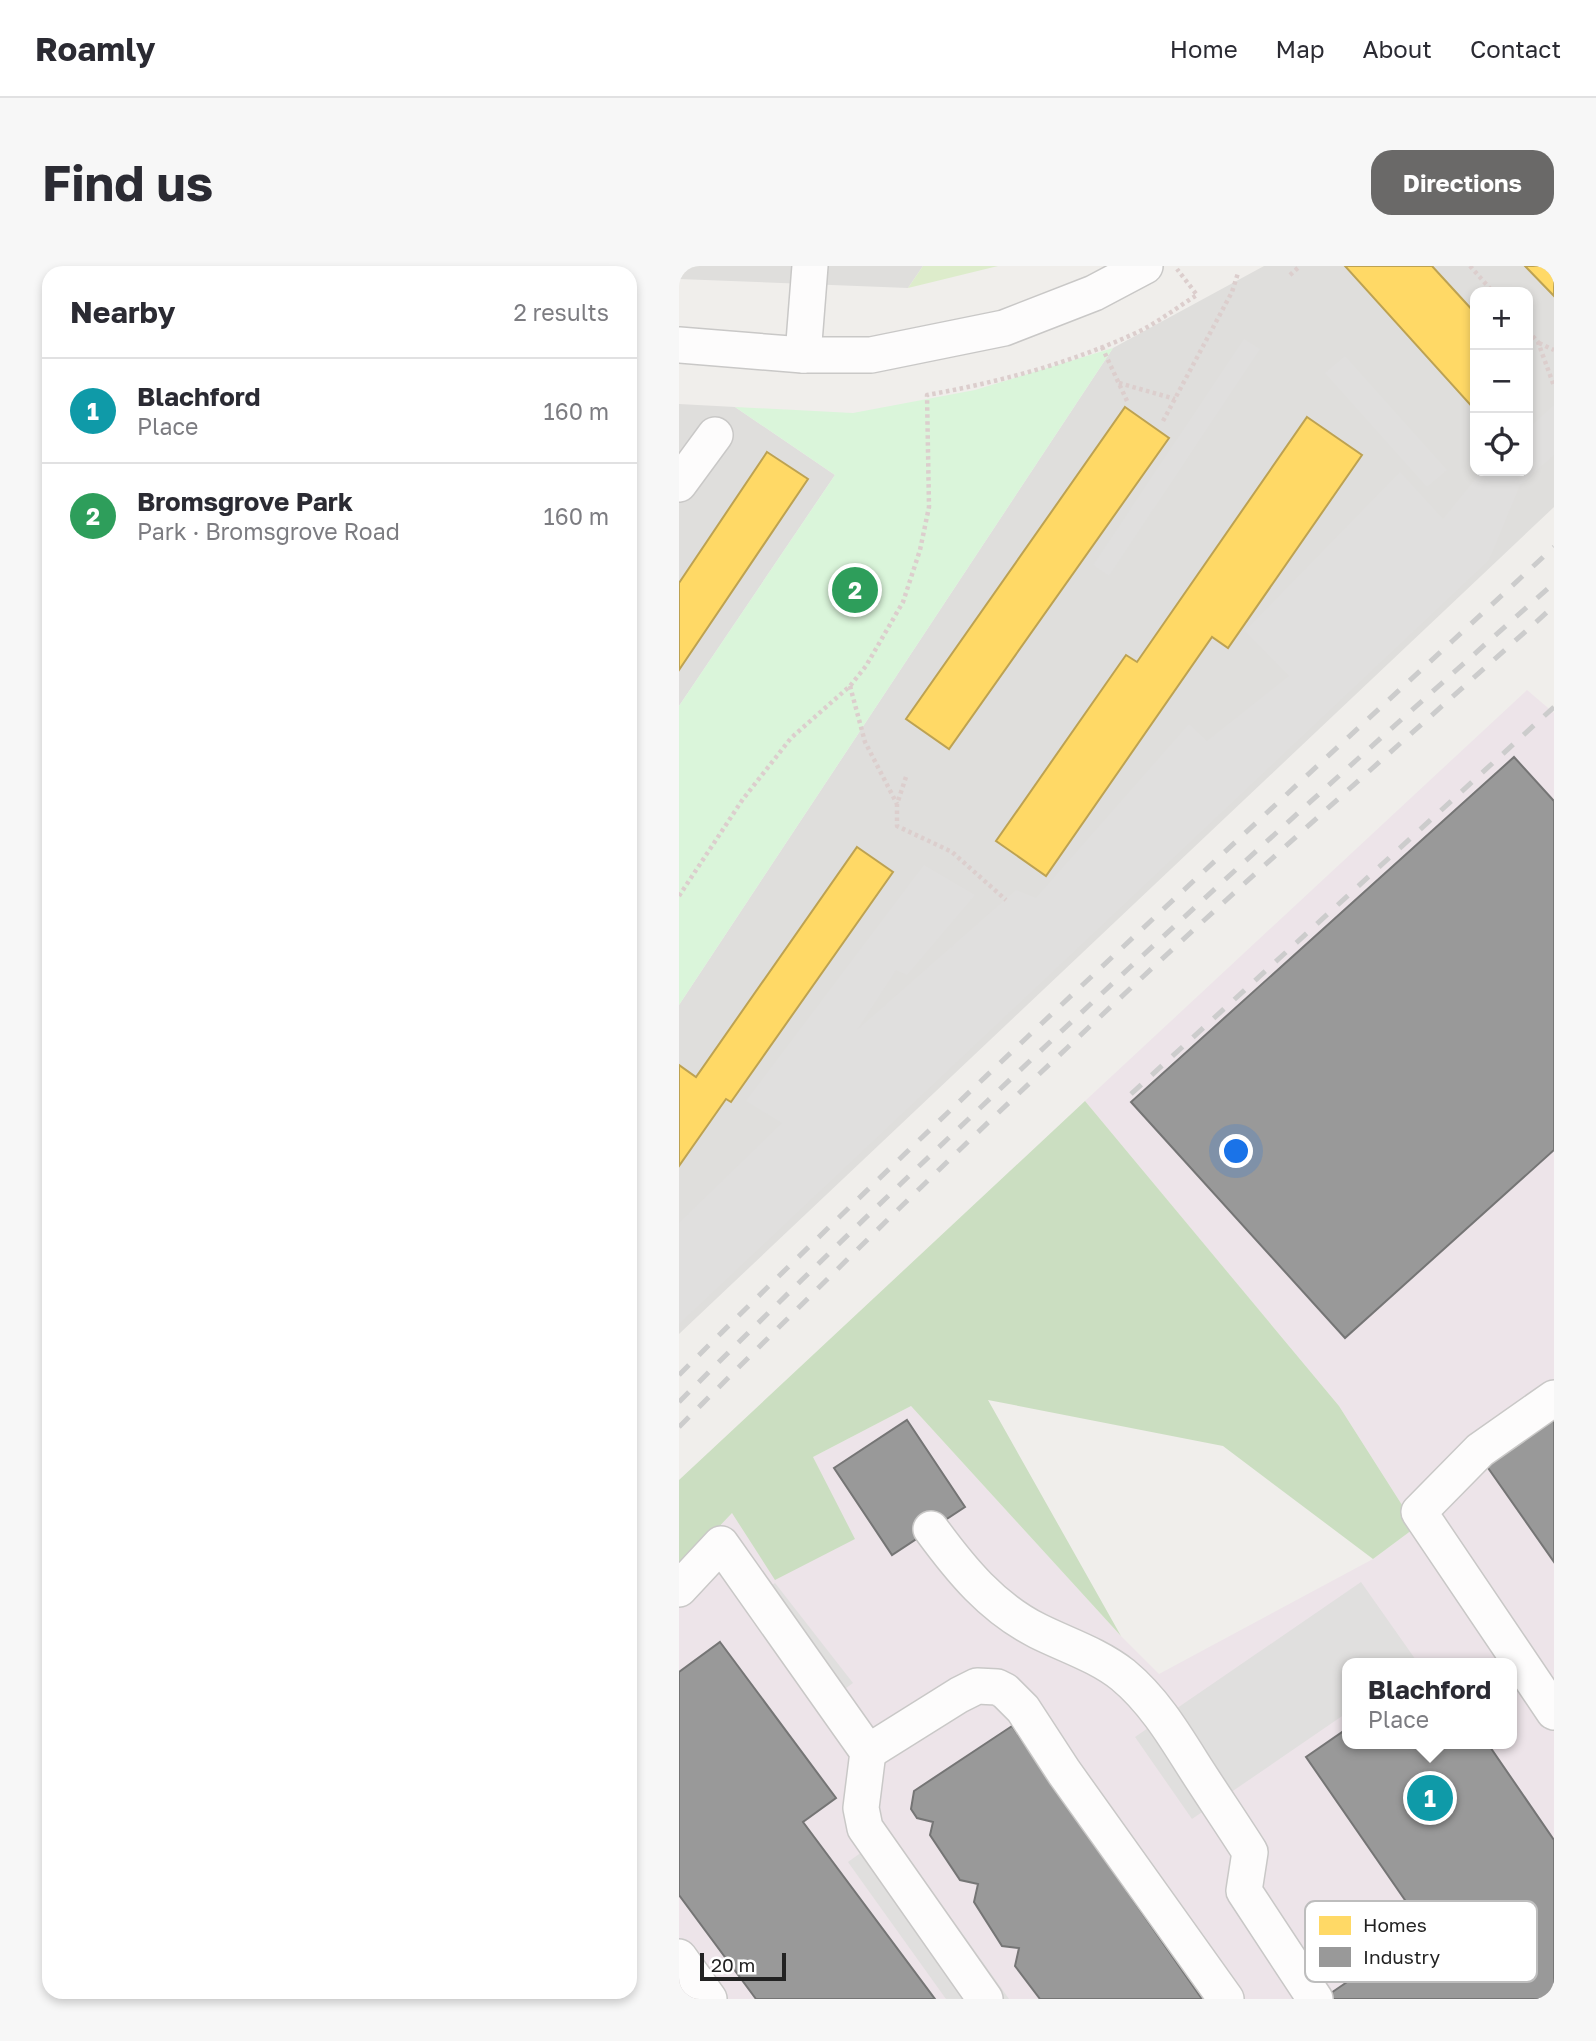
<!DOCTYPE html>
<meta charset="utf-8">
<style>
:root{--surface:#fff;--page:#f7f7f7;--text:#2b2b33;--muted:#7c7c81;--line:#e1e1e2;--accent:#6a6968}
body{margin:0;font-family:"Golos Text",sans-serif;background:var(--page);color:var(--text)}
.controls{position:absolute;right:21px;top:21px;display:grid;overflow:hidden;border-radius:14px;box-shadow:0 4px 10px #0003}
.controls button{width:63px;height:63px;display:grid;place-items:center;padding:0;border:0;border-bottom:2px solid var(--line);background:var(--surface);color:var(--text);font:35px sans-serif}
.scale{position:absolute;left:21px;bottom:18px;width:86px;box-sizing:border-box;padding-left:7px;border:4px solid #222;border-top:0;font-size:19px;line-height:24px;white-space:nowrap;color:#222;-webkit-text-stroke:5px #fff;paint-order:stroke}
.you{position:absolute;left:558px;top:886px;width:24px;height:24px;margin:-18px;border:5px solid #fff;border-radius:50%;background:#1a73e8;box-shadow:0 0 0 10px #1a73e833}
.badge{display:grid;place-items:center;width:46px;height:46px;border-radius:50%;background:var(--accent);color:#fff;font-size:23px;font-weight:700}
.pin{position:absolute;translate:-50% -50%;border:4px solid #fff;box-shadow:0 2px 7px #0006}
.popup{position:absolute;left:663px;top:1392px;width:175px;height:91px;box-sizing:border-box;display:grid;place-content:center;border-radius:14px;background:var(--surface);filter:drop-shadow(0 2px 5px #0005);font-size:23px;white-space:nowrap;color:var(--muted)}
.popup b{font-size:26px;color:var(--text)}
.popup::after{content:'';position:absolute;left:50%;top:100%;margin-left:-14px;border:14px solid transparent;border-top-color:var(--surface)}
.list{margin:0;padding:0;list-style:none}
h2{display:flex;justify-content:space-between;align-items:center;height:91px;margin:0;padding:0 28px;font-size:30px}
h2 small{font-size:23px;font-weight:400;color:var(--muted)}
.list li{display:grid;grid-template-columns:46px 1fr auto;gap:21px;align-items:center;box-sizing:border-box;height:105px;padding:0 28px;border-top:2px solid var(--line)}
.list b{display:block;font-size:26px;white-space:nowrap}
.list p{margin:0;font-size:23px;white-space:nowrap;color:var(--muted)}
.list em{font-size:23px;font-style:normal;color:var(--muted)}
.icon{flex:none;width:38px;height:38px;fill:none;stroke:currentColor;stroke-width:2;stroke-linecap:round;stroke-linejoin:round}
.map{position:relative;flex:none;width:875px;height:1733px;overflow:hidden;border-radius:21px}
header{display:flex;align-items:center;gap:42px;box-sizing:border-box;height:98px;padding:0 35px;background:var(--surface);border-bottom:2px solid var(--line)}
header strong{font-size:33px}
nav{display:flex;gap:38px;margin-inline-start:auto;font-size:24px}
.intro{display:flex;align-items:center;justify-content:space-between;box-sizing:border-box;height:168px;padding:0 42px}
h1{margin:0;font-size:49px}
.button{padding:18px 32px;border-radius:21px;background:var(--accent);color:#fff;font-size:24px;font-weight:700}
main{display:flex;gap:42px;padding:0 42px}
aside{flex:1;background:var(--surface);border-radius:21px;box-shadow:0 4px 10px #0003}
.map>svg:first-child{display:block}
.residential{fill:#dfdedc;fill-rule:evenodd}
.industrial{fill:#ede4e9;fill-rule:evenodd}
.grass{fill:#ddeccb}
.forest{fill:#cbdec1}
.park{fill:#daf5da}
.parking{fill:#e0dfde}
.homes{fill:#ffd966;stroke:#bda252;stroke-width:2}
.industry{fill:#999;stroke:#757575;stroke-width:2}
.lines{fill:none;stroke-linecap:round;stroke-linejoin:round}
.minor-casing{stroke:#c9c8c7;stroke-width:38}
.path{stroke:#dccecd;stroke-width:4.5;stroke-dasharray:3.5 3.5;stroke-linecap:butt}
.minor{stroke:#fdfcfc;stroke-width:35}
.rail{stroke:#ccc;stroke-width:5;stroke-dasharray:14 14;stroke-linecap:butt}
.key{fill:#fff;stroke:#bdbdbd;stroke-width:2}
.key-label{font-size:19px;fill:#222}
</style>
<header>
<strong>Roamly</strong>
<nav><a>Home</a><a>Map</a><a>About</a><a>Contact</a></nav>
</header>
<div class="intro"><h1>Find us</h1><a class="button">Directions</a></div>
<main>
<aside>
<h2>Nearby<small>2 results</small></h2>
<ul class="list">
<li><span class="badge" style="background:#0f9aa8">1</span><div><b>Blachford</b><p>Place</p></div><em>160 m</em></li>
<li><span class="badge" style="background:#2e9e5b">2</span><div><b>Bromsgrove Park</b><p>Park · Bromsgrove Road</p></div><em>160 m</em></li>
</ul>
</aside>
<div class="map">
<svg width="875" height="1733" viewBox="0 0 875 1733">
<rect width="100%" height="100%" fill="#f0eeeb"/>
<!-- residential -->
<g class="residential">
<polygon points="0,0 244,0 229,22 0,13"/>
<path d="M585,0h290v241l-875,827v-329l434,-657zM796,26h53v179h-53z"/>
<polygon points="0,138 56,141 156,209 0,440"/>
</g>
<!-- industrial -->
<path class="industrial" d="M848,424l27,23v1286h-875v-430l53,-56 122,27 -41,-83 98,-51 210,230 38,38 214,-115 43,-32 -77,-121 -254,-305zM669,1397h164v81h-164z"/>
<!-- grass -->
<polygon class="grass" points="244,0 319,0 229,22"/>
<!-- forest -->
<polygon class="forest" points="406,835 660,1140 737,1261 694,1293 544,1180 309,1134 442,1370 232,1140 134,1191 176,1273 96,1314 53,1247 0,1303 0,1214"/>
<!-- park -->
<polygon class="park" points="434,82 0,739 0,440 156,209 56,141 174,147 296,124"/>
<!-- parking -->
<g class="parking">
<polygon points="565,73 581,83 430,310 414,299"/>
<polygon points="666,90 768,204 748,221 646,107"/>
<polygon points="875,139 875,189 841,219 810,294 0,1058 0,957 103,857 67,835 245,599 296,629 228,709 217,704 178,764 337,624 357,632 510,458 528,475 610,410 566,365 721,206 764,253 803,205 849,205 849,163"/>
<polygon points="682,1316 739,1397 669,1397 669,1446 513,1553 456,1471"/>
<polygon points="96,1317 174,1417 152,1433 74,1334"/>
<polygon points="211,1566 330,1733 267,1733 169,1596"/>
</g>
<!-- homes -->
<g class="homes">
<polygon points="666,0 753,0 796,47 796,144"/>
<polygon points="846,0 875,0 875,30"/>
<polygon points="446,141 490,172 270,483 227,453"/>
<polygon points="628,151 683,189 549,382 533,371 367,610 317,575 447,389 458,396"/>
<polygon points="88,186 129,213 0,404 0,317"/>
<polygon points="178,581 214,606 52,836 47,833 0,900 0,799 17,811"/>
</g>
<!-- industry -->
<g class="industry">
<polygon points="835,491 875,535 875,884 666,1072 452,836"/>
<polygon points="875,1152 875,1296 807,1199"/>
<polygon points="228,1154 286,1241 213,1289 155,1202"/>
<polygon points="41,1376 157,1532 124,1556 256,1733 77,1733 0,1629 0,1406"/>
<polygon points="333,1460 523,1733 361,1733 336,1700 340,1682 323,1680 295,1636 299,1618 281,1614 251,1569 254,1556 238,1552 232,1543 235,1525"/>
<polygon points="669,1462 669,1478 809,1478 875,1574 875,1733 651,1733 649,1729 746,1663 627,1491"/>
</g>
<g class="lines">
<defs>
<g id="minor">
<polyline points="0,79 124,89 192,89 325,62 415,27 466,0"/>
<polyline points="124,89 131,0"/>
<polyline points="0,218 36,169"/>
<polyline points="875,1132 801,1184 740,1246 875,1446"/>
<path d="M252,1263c30,41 61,79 107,102 28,14 60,24 85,44 29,24 49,56 69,88 19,30 39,59 58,89l-6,39 71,108"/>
<polyline points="0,1323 42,1278 189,1486 182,1542 186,1562 306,1733"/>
<polyline points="189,1486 280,1429 298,1420 318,1421 326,1425 344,1443 385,1506 547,1733"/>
<polyline points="0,1691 30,1733"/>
</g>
</defs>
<!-- minor casing -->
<use href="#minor" class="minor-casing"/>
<!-- path -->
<g class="path">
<polyline points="791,0 814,26"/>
<polyline points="611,9 621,0"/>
<polyline points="849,65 859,76 875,120"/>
<polyline points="860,77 875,84"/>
<polyline points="423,81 448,135"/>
<polyline points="440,117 496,133"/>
<polyline points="484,155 553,26 559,7"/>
<polyline points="171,420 186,476 218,538"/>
<polyline points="227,511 218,538 218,560 273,586 327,634"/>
<path d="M0,630l64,-97 48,-61 59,-52 16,-20 37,-64 17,-52 9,-43 -2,-112c73,-13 148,-33 215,-65 19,-10 37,-24 55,-35l-20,-26"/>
</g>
<!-- minor -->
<use href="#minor" class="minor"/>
<!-- rail -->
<g class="rail">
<polyline points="452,828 875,441"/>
<path d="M0,1109c284,-284 580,-555 875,-828"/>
<path d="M0,1136c282,-284 576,-553 875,-819"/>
<path d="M0,1161c128,-128 256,-256 388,-379 159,-151 324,-296 487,-442"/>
</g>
</g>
<!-- legend -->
<rect x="626" y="1635" width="232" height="81" rx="10" class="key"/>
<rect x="640" y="1650" width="32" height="19" fill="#ffd966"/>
<rect x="640" y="1681" width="32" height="20" fill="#999"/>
<g class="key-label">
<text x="684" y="1666">Homes</text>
<text x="684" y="1698">Industry</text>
</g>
</svg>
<div class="controls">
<button>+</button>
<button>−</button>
<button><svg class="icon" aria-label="locate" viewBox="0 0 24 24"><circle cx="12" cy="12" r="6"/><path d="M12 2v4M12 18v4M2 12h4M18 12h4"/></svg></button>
</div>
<div class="scale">20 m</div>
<div class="you"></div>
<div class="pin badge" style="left:751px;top:1532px;background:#0f9aa8">1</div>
<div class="popup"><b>Blachford</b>Place</div>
<div class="pin badge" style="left:176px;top:324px;background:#2e9e5b">2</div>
</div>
</main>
